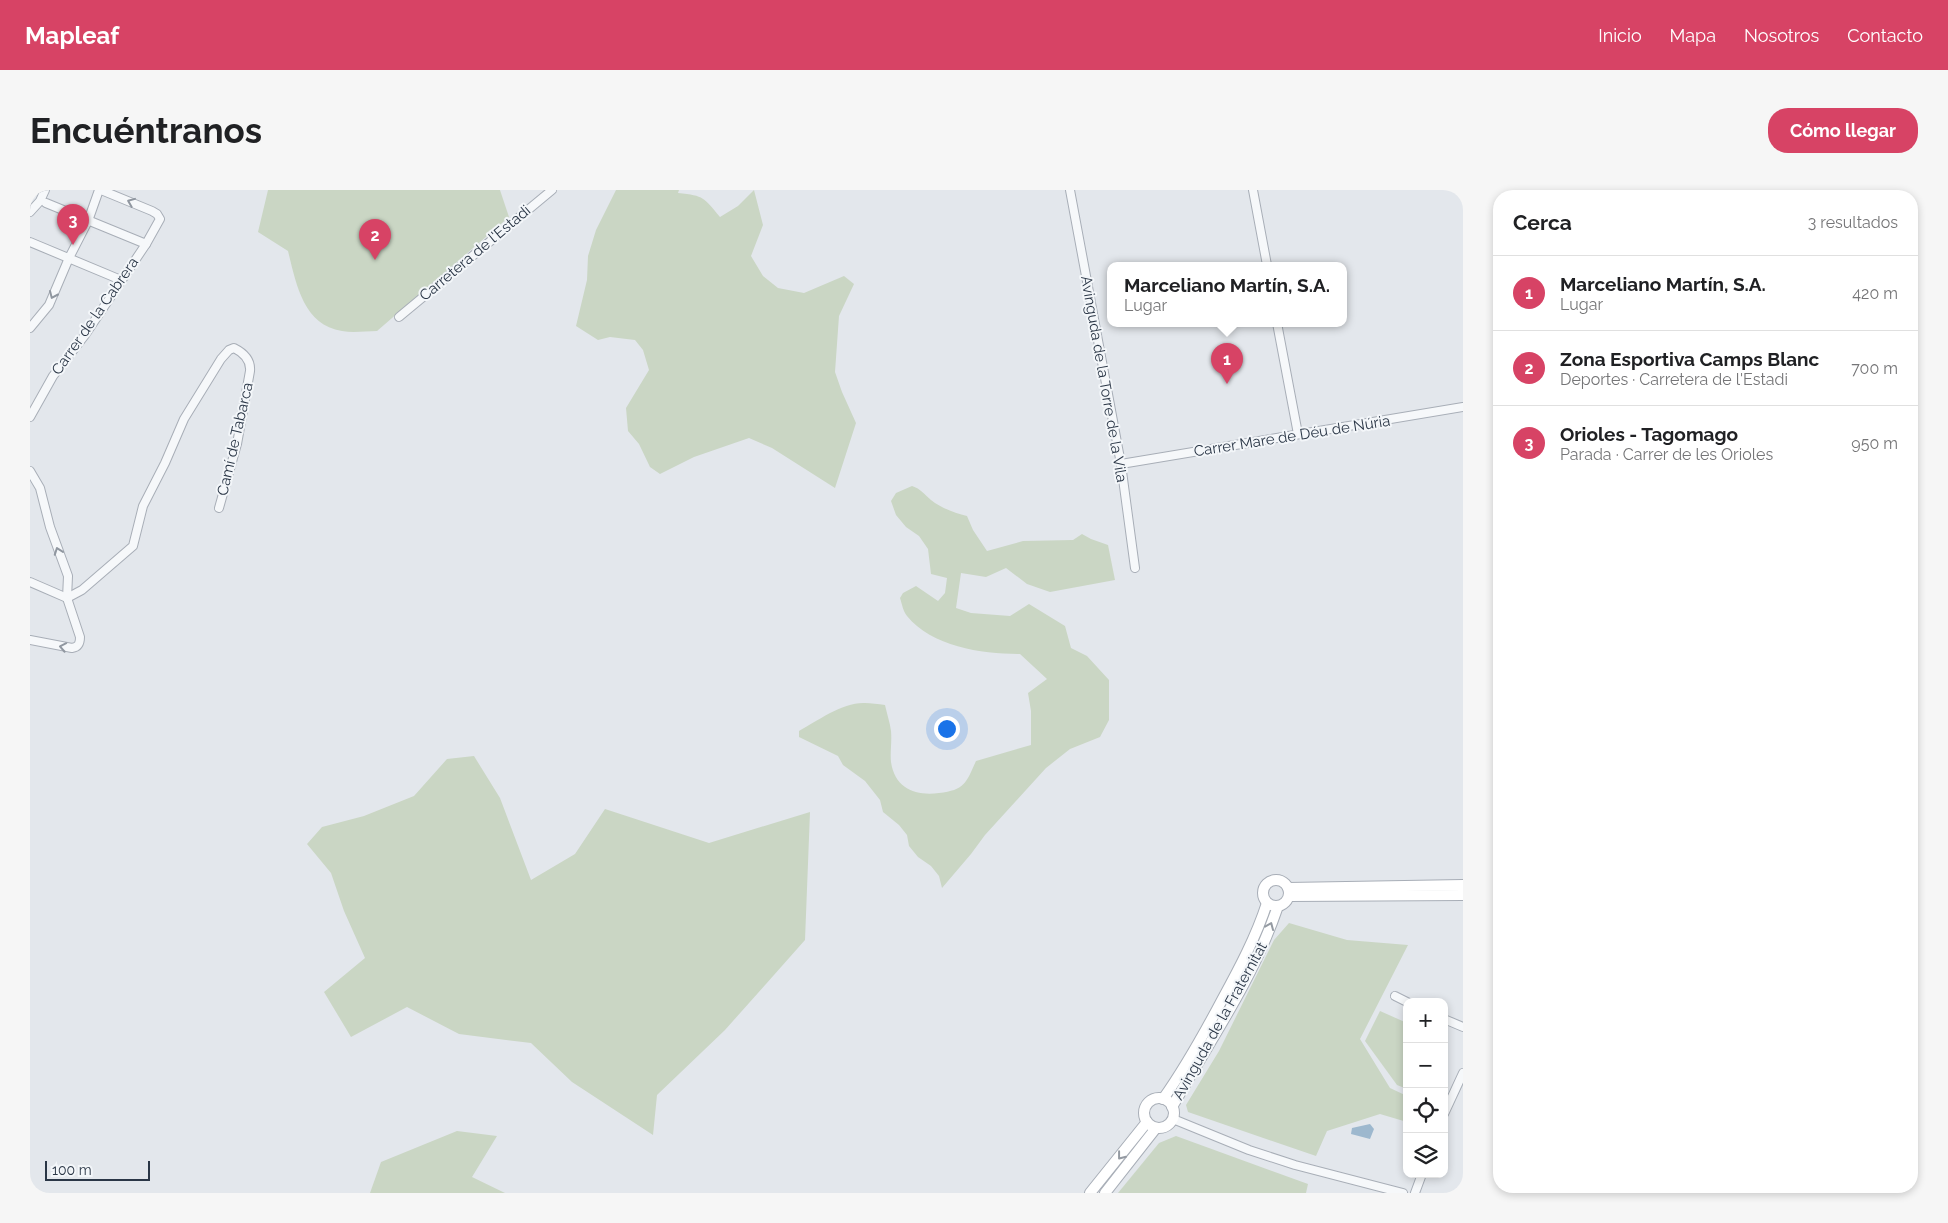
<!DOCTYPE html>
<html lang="es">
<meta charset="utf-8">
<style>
:root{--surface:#fff;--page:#f6f6f6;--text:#202124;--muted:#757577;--line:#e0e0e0;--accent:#d74365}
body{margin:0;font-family:Raleway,sans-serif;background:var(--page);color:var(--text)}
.controls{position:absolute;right:15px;bottom:15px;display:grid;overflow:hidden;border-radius:10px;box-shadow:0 2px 8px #0003}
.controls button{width:45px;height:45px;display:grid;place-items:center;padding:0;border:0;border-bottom:1px solid var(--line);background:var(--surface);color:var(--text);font:25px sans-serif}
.scale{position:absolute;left:15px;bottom:12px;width:105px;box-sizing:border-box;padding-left:5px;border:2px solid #2a3646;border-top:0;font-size:14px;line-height:18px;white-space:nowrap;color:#2a3646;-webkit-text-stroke:4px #f3f6f9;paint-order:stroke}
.you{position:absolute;left:916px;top:538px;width:18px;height:18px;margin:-12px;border:4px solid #fff;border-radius:50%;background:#1a73e8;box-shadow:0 0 0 8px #1a73e833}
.badge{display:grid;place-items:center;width:32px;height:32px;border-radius:50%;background:var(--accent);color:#fff;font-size:16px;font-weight:700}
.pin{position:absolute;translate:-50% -41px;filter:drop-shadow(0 1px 2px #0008)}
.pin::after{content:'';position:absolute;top:26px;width:18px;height:15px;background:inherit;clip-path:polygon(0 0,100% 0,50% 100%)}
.popup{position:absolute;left:1077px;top:72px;width:240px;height:65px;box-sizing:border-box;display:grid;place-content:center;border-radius:10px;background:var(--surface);filter:drop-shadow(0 1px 4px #0005);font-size:16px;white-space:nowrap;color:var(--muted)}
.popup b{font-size:19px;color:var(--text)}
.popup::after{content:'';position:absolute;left:50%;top:100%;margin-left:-10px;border:10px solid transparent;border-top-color:var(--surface)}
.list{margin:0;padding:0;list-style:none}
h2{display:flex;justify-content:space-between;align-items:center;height:65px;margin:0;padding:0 20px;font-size:21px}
h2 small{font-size:16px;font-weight:400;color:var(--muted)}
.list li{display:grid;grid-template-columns:32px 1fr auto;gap:15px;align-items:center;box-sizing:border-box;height:75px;padding:0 20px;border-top:1px solid var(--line)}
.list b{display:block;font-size:19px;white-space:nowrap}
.list p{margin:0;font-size:16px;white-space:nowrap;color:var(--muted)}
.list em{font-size:16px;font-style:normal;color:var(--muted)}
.icon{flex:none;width:28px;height:28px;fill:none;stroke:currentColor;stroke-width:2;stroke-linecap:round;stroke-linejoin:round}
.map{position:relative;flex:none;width:1433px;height:1003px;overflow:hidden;border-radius:20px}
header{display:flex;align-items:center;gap:30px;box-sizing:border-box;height:70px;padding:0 25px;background:var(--accent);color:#fff}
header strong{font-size:24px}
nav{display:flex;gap:28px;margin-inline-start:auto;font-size:18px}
.intro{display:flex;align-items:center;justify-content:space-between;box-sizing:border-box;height:120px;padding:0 30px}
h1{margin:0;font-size:35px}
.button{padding:12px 22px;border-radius:20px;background:var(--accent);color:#fff;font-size:18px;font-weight:700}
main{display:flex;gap:30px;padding:0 30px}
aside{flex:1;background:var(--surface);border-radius:20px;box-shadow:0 2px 8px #0003}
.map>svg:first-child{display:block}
.green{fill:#cad6c4}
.water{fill:#9db8ce}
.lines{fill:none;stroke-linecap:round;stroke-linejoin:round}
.street-casing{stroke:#a8aeb7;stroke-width:10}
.secondary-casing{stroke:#a8aeb7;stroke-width:12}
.street{stroke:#f6f8fa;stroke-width:8}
.secondary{stroke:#fff;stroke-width:10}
.oneway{stroke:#9097a0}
.oneway2{stroke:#949aa2}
.labels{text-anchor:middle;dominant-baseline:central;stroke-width:4;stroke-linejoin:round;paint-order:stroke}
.street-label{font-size:15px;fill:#2a3646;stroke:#f3f6f9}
</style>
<header>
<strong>Mapleaf</strong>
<nav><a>Inicio</a><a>Mapa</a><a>Nosotros</a><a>Contacto</a></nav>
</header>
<div class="intro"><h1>Encuéntranos</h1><a class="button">Cómo llegar</a></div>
<main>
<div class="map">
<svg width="1433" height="1003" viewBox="0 0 1433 1003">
<rect width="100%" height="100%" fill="#e3e7ec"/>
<!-- green -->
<g class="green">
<path d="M238,0h232l9,27 -132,114c-11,0 -24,2 -35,0 -39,-6 -46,-48 -54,-80l-30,-19z"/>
<path d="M586,0h63l-1,3c27,3 25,4 42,24l18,-11 16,-16 9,35 -12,31 12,20 15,12 26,5 40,-17 10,8 -15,32 -4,56 7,20 14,31 -21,65 -63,-40 -23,-10 -55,19 -34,17 -10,-7 -11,-23 -11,-13 -2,-23 23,-38 -6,-20 -8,-10 -25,-3 -12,3 -22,-14 11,-46 1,-24 8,-26z"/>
<path d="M882,296c9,3 12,8 19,14 10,8 24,13 36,16l6,14 14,21 36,-10 50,-1 9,-6 9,5 17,6 7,35 -65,12 -23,-8 -21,-16 -20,9 -25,-4 -5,35 15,5 39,3 19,-12 36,22 6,22 16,8 22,24v40l-9,17 -30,12 -24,19 -61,67 -14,19 -29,34 -3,-12 -8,-10 -13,-9 -9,-11 -2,-11 -8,-10 -16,-13 -3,-12 -15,-19 -22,-16 -5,-9 -39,-19v-6c18,-10 44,-29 66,-28 6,0 13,1 20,2 2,9 5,18 6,26 1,11 -1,21 0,31 4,27 25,34 48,31 26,-3 27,-10 37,-32l55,-16v-34l-3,-18 19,-14 -27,-25c-37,0 -88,-7 -113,-38 -4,-5 -5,-12 -7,-18l3,-5 13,-7 22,15 7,-8 2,-15 -16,-4 -3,-25 -9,-13 -13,-9 -10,-12 -5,-14 5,-8z"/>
<polygon points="444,566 470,608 501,690 545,664 575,619 679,653 780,622 775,750 695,840 627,905 623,945 542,892 501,853 429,844 377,817 321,847 294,802 335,768 314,721 301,683 277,654 292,637 334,626 384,606 417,569"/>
<polygon points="1259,733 1317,750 1378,755 1330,849 1360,898 1377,906 1377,932 1350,924 1297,941 1286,966 1158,922 1156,915 1189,861 1244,750"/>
<polygon points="1350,821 1377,833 1377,899 1367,895 1335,851"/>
<polygon points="427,941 467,946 442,987 475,1003 340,1003 351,972"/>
<polygon points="1146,946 1278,994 1276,1003 1088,1003 1129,953"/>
</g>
<!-- water -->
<polygon class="water" points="1340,934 1344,939 1340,949 1321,944 1322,938"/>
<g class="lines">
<defs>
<g id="street">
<polyline points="1040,0 1091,274 1105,378"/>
<polyline points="1223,0 1237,75"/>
<polyline points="16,13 116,54"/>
<polyline points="0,22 10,11 15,0"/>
<polyline points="0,52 91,90"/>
<polyline points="369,127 522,0"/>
<polyline points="1247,133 1268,244"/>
<polyline points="0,138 19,115 39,68 58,31 69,0"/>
<polyline points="0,227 23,186 55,145 116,54 130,29 127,24 122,21 71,0"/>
<polyline points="1091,274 1433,217"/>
<path d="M0,281l10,17 10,39 18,49 -1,22 13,39c0,6 -1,10 -8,11l-42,-8"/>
<polyline points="0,392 37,408"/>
<path d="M37,408l15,-8 51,-44 10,-40 22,-43 19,-44 37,-60 8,-9 5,-2c10,5 17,12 16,23l-13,73 -18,64"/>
<polyline points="1365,806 1377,812"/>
<polyline points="1414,829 1433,837"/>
<polyline points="1414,924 1433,883"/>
<polyline points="1143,929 1219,960 1265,975 1373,1003"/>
<polyline points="1385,1003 1392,984"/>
</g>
<g id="secondary">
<circle cx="1246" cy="703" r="13"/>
<polyline points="1258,698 1433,695"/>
<polyline points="1259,706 1433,705"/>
<circle cx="1129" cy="923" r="15"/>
<path d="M1133,909c22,-31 41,-65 59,-99 17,-31 34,-63 45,-97"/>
<path d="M1142,917c37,-65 82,-129 106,-201"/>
<polyline points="1060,1003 1117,932"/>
<polyline points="1075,1003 1126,938"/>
</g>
</defs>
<!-- street casing -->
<use href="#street" class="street-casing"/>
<!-- secondary casing -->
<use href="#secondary" class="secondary-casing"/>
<!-- street -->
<use href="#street" class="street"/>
<!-- secondary -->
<use href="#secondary" class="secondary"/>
</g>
<!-- one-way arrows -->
<defs><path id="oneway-chevron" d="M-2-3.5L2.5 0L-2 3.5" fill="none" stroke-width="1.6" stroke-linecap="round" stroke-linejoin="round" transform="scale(1.25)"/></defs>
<g class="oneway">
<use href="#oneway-chevron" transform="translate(101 12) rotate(-158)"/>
<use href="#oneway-chevron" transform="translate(23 105) rotate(114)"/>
<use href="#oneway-chevron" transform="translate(28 361) rotate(-110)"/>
<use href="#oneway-chevron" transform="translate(33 457) rotate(-169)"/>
</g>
<g class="oneway2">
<use href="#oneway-chevron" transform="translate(1240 736) rotate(-67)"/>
<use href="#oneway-chevron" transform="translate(1091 966) rotate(128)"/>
</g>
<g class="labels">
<!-- street labels -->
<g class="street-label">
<text transform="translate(445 63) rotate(-40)">Carretera de l'Estadi</text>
<text transform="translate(65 126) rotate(-55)">Carrer de la Cabrera</text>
<text transform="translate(1074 189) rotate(80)">Avinguda de la Torre de la Vila</text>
<text transform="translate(1262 246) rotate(-9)">Carrer Mare de Déu de Núria</text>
<text transform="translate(205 249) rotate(-77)">Camí de Tabarca</text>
<text transform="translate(1190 831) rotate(-61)">Avinguda de la Fraternitat</text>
</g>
</g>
</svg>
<div class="controls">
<button>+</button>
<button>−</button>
<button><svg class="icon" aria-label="locate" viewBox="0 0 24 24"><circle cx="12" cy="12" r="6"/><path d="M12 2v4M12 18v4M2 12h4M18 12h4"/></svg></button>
<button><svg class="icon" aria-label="layers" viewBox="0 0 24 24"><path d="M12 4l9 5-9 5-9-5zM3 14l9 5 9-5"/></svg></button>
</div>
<div class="scale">100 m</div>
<div class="you"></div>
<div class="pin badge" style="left:1197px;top:194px">1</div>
<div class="popup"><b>Marceliano Martín, S.A.</b>Lugar</div>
<div class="pin badge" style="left:345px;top:70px">2</div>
<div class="pin badge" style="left:43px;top:55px">3</div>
</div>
<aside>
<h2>Cerca<small>3 resultados</small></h2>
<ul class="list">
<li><span class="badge">1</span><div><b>Marceliano Martín, S.A.</b><p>Lugar</p></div><em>420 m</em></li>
<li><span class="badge">2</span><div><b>Zona Esportiva Camps Blanc</b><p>Deportes · Carretera de l'Estadi</p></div><em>700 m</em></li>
<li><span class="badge">3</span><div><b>Orioles - Tagomago</b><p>Parada · Carrer de les Orioles</p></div><em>950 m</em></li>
</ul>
</aside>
</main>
